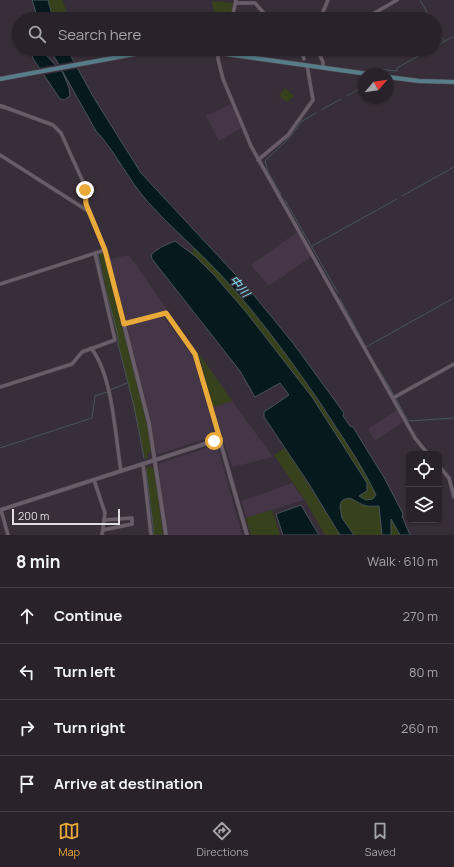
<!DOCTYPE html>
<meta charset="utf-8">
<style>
:root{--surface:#2a222b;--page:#362f37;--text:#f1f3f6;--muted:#a5a4a9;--line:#463f47;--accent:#eaaa39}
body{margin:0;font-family:Manrope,"Noto Sans JP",sans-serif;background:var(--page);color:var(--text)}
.controls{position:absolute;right:12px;bottom:12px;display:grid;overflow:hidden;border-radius:6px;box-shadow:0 1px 3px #0004}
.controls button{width:36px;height:36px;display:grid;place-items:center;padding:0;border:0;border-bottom:1px solid var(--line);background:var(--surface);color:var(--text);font:20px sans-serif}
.compass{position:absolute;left:358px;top:68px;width:36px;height:36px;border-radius:50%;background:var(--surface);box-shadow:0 1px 3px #0004;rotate:61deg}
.scale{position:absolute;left:12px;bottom:10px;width:108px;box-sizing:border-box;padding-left:4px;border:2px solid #e2dce3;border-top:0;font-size:11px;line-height:14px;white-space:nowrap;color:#e2dce3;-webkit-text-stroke:3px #382e39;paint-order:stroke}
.stop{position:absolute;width:12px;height:12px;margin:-9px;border:3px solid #eaaa39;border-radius:50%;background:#fff}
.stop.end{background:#eaaa39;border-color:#fff;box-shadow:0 1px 4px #0008}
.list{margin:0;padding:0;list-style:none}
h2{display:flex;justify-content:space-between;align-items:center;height:52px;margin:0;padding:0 16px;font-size:17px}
h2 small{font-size:13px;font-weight:400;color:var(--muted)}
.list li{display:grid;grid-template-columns:26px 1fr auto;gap:12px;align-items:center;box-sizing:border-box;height:56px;padding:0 16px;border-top:1px solid var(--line)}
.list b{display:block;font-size:15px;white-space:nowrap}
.list em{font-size:13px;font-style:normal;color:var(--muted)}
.icon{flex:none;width:22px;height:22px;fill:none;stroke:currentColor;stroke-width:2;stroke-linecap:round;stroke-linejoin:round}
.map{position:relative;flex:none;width:454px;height:535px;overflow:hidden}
.search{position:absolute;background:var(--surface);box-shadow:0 1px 3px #0004;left:12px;right:12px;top:12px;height:44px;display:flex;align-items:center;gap:10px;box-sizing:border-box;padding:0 14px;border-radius:22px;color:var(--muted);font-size:15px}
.sheet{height:276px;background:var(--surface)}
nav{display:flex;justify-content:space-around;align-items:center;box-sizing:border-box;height:56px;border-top:1px solid var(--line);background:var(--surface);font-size:11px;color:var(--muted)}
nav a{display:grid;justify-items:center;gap:2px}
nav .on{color:var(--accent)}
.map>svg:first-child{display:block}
.built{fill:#443646}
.green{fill:#37421c}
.water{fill:#061a1e;stroke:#485459}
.pier{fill:#382e39}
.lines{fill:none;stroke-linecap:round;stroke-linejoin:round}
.stream{stroke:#485459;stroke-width:1}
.minor-casing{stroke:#564d57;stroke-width:4}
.tertiary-casing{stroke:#564d57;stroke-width:4.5}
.secondary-casing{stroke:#564d57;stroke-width:5}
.minor{stroke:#685d69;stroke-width:3}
.tertiary{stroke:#685d69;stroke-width:3.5}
.secondary{stroke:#567d89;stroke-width:4}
.route{stroke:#eaaa39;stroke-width:5}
.labels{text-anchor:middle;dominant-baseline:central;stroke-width:3;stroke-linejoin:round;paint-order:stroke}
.water-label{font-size:12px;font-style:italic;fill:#7bdff2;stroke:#382e39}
</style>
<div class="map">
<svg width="454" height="535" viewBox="0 0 454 535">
<rect width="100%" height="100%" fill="#382e39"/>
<!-- built -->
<g class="built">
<polygon points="231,104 241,128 219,141 206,116"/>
<polygon points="297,232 312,256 269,286 251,265"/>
<polygon points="129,255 167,310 128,320 125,318 110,259"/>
<polygon points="163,316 193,356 215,434 214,436 159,454 156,452 151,420 127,327 129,325"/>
<polygon points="232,401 273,457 232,467 213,407"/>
<polygon points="397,410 403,422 375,441 368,429"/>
<polygon points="213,446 218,448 242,535 168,535 158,465 160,463"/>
<polygon points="292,483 304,500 246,518 242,501"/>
</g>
<!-- green -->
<g class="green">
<polygon points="47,0 62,0 70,19 53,19"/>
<polygon points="212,1 233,3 232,14 215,19"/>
<polygon points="285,88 294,96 287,102 279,96"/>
<path d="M194,247c48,44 87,98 123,152 21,31 43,62 59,96l-3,4 -7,1 -8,-4 7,-17 -53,-82 -66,-85 -32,-37 -24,-23h3z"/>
<path d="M102,252l2,1 43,172 4,27 -4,1 1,5 -3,1c-14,-69 -33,-136 -46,-206z"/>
<polygon points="198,352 232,401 213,407"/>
<polygon points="285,448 340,535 325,535 305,500 274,455"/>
<polygon points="146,466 154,469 163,535 154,535"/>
<polygon points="346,497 350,498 365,506 379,506 382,535 354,535 342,518 340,507 341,502"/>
<polygon points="272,510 280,535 251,535 246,518"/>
<polygon points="391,518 400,535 391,535"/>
</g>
<!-- water -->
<g class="water">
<polygon points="32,0 48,0 53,19 38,19"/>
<path d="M50,49h17l27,49 47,75 107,115 45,55 51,70 -1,3 7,10 3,1 32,52 18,35 -1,2 8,19h-10l-9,-16v16h-9l-3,-29c-5,0 -11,1 -16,-1 -9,-4 -14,-11 -22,-3l-1,5 2,11 12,17h-14l-31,-51 -45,-67v-5l25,-17 -9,-12 -25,14 -15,-26 -88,-112 -1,-4c7,-7 14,-10 24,-14l20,15 19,19 32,37 66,85 55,86v8l-8,5 7,4 7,-1 3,-4c-15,-32 -36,-61 -55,-91 -31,-45 -63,-89 -100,-129 -24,-26 -50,-47 -73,-73 -20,-22 -32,-50 -52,-71z"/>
<polygon points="35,51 43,52 63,73 69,88 70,96 64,100 60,99 32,57 35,54"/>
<polygon points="301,505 319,535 283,535 276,514"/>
</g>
<!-- pier -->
<polygon class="pier" points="76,61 80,68 43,75 38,68"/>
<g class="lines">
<!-- stream -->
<g class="stream">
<polyline points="420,0 431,19"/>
<polyline points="435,26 444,41"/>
<polyline points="435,47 454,36"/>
<polyline points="376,69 397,71 397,68 431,49"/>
<polyline points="347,96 364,86"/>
<polyline points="321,110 341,99"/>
<polyline points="281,194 268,172 265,161 289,138 302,121 316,113"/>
<polyline points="402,196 454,167"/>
<polyline points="285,200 338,293"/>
<polyline points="312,246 397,199"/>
<polyline points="98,254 104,284 118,335 118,344 134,406 144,458"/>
<polyline points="340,299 366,347 452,299"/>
<polyline points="379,370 394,395"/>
<polyline points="110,390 127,383"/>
<polyline points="396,399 408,421 454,418"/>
<polyline points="0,448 92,418 95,396 107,392"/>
<polyline points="146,469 154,535"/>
</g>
<defs>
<g id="minor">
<polyline points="236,3 255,3 269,19"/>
<polyline points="232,19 236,0"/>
<polyline points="275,19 281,15 285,19"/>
<polyline points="320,19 328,0"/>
<polyline points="364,19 397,0"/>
<polyline points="219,49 218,59 223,79 251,146 415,438 428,454"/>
<polyline points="317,49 323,62 323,68"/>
<polyline points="304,59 303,55 313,49"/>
<polyline points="0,155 88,211"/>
<polyline points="258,160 288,135 313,100 307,65"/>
<polyline points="0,284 105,250 86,203 84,184 61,133 53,125 4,107"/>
<path d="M91,348c22,28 24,87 30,123"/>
<polyline points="0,387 72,364 82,352 115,340 95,253"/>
<polyline points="393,398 454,364"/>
<polyline points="143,464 151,535"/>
<polyline points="439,466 449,478 454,497"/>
<polyline points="94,480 105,513 102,535"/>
<polyline points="1,510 8,535"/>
<polyline points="103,530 132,524 132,518 104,520"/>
</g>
<g id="tertiary">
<polyline points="0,106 4,107"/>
<polyline points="105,250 149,423 166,535"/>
<polyline points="123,323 166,313 195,354 247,535"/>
<polyline points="0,510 220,439"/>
</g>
<g id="secondary">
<polyline points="388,77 419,81 454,82"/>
<polyline points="0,79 140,53 175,50 219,53 368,74"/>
</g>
</defs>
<!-- minor casing -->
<use href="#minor" class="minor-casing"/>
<!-- tertiary casing -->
<use href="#tertiary" class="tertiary-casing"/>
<!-- secondary casing -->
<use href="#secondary" class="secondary-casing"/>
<!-- minor -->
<use href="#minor" class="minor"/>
<!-- tertiary -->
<use href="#tertiary" class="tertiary"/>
<!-- secondary -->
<use href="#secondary" class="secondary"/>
</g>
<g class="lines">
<!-- route -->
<polyline class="route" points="85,190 86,204 105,250 124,324 166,313 195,354 220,439 214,441"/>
</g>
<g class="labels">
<!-- water labels -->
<g class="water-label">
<text transform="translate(240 286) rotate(50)">中川</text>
</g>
</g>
</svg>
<div class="controls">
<button><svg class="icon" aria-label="locate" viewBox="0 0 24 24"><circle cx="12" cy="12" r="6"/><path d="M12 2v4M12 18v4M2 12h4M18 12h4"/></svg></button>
<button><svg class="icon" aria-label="layers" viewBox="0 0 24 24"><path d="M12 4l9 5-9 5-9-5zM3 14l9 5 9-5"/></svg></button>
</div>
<svg class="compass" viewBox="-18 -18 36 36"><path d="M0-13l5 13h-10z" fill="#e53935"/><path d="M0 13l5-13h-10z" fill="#a5a4a9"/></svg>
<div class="scale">200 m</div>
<div class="stop" style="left:214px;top:441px"></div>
<div class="stop end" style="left:85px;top:190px"></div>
<div class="search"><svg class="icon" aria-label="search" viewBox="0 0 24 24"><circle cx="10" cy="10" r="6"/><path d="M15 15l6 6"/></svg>Search here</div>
</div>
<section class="sheet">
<h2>8 min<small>Walk · 610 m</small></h2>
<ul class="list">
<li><svg class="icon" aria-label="ahead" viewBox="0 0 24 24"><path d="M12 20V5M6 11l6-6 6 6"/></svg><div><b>Continue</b></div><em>270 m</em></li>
<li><svg class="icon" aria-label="left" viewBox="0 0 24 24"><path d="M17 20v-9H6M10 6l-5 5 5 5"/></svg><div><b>Turn left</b></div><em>80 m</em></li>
<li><svg class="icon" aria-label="right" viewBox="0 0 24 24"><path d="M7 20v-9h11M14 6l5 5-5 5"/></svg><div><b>Turn right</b></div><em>260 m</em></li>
<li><svg class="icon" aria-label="arrive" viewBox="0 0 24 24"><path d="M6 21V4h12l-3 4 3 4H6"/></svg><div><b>Arrive at destination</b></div></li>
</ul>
</section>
<nav>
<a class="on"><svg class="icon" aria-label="map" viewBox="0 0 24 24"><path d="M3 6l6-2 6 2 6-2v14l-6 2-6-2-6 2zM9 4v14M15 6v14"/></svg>Map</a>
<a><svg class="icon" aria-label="directions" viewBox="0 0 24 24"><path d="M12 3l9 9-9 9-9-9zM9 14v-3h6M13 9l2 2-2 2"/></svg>Directions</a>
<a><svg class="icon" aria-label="saved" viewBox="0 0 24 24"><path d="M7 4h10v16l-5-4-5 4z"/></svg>Saved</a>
</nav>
